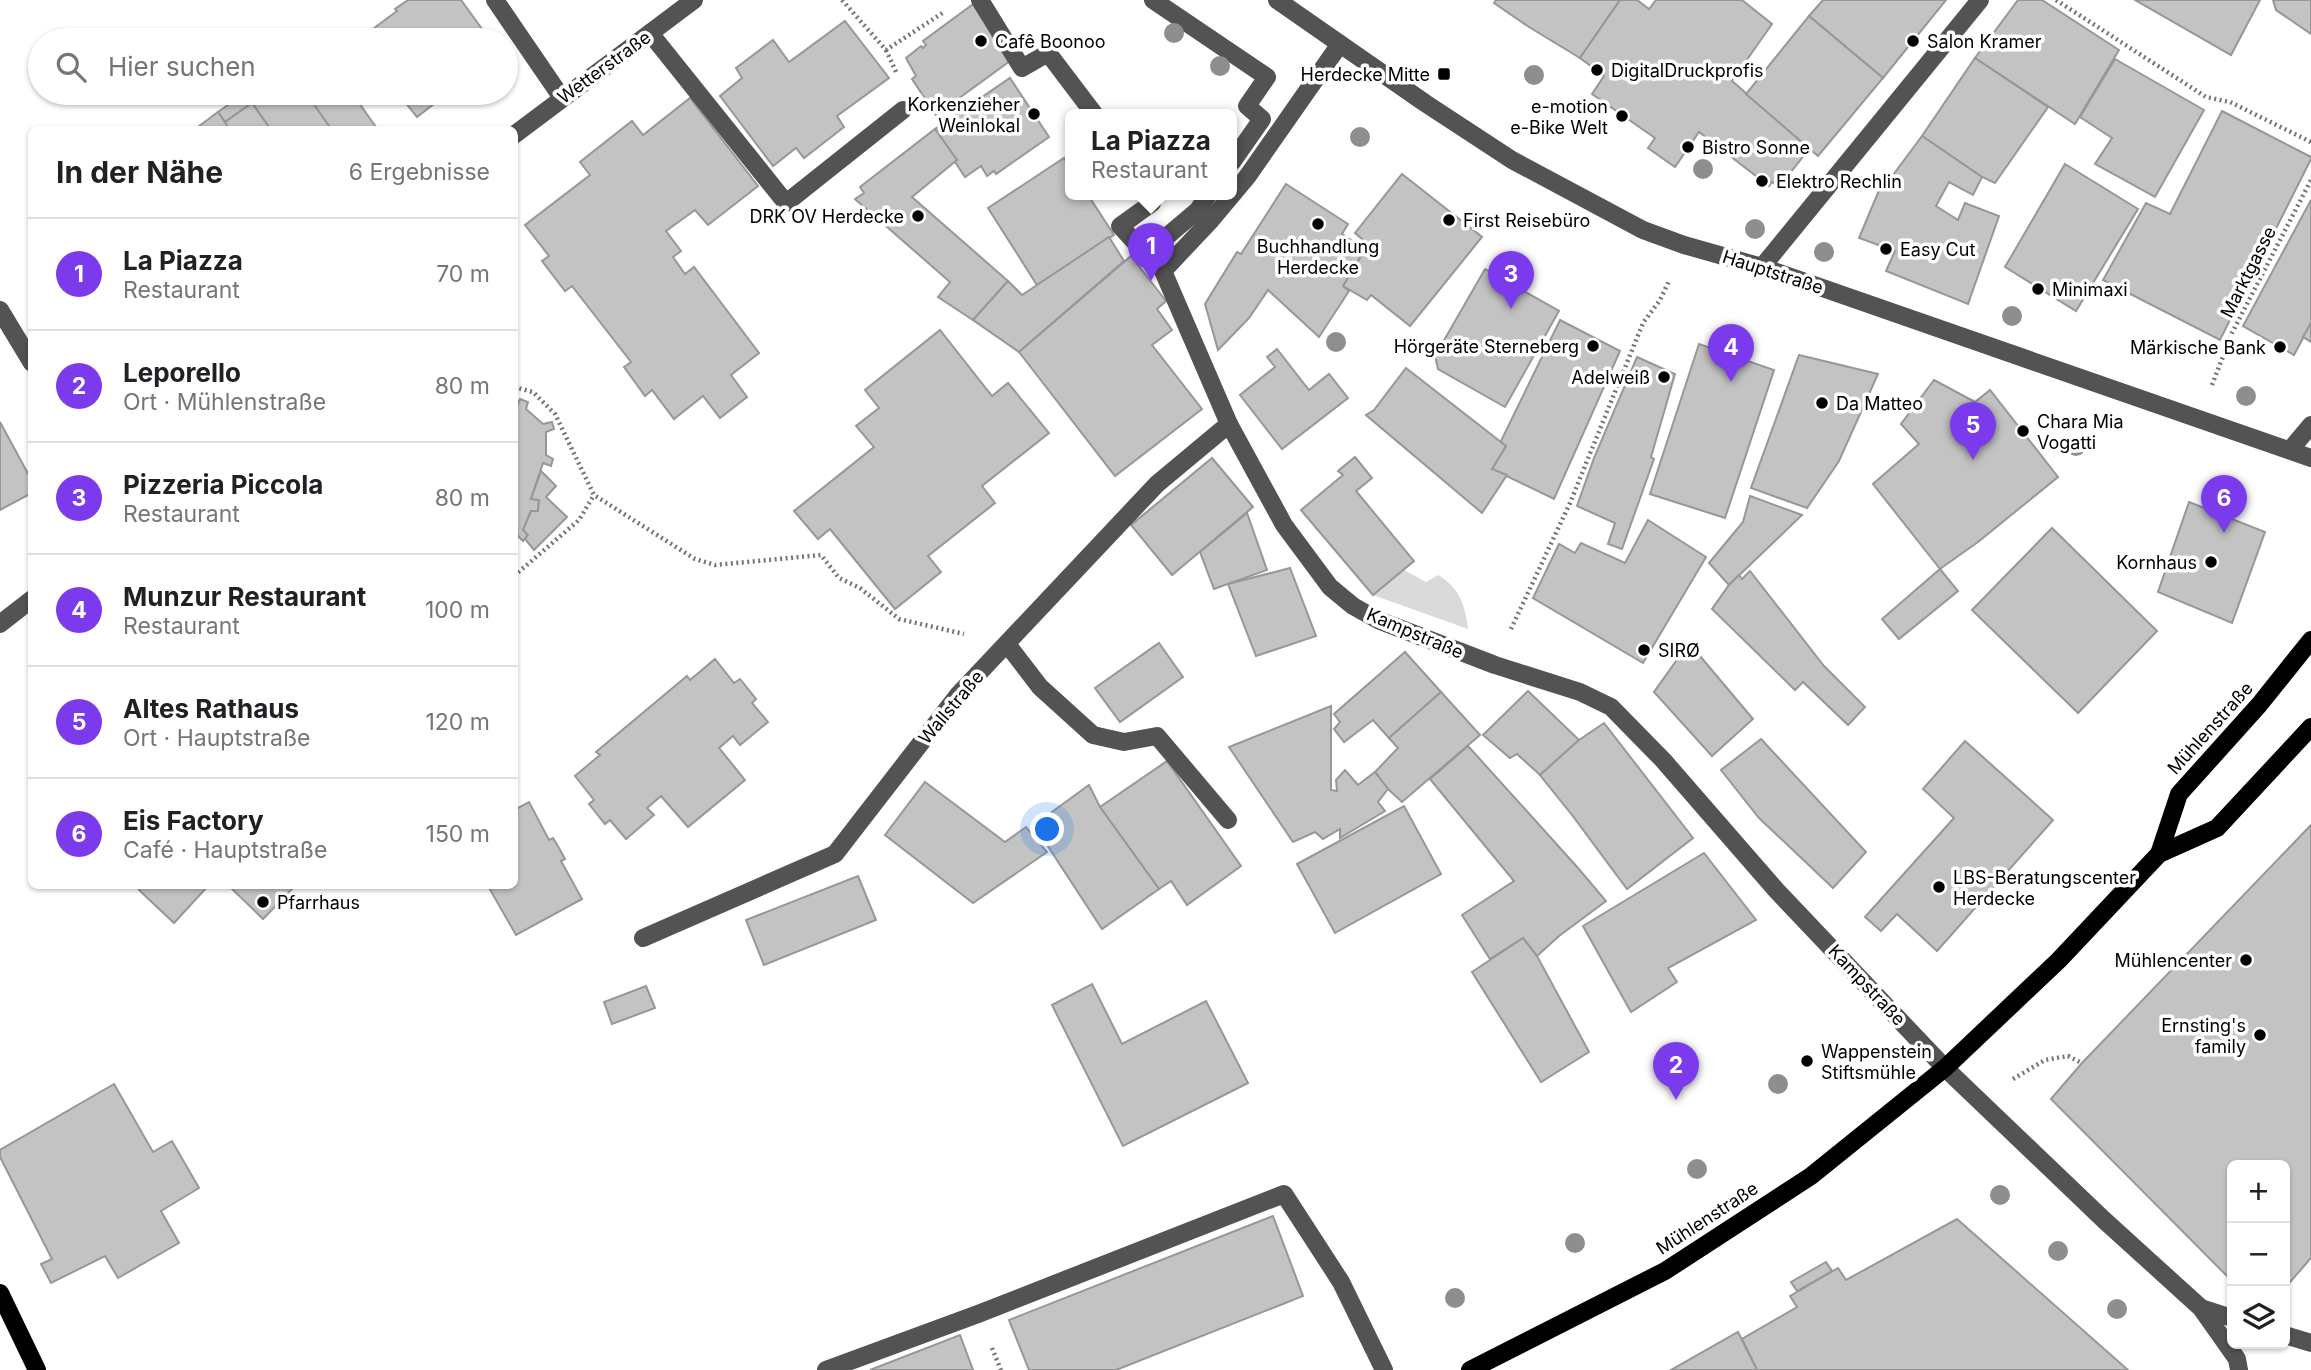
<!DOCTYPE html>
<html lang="de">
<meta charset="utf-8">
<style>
:root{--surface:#fff;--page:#f6f6f6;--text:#202124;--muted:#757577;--line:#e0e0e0;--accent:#7c3aed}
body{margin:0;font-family:Inter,sans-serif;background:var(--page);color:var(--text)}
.controls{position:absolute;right:21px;bottom:21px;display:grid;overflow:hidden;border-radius:10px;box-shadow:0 2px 5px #0004}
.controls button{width:63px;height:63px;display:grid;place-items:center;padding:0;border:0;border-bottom:2px solid var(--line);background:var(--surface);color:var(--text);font:35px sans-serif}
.you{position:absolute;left:1048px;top:830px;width:24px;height:24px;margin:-18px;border:5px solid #fff;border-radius:50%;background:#1a73e8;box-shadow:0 0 0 10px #1a73e833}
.badge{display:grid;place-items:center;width:46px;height:46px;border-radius:50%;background:var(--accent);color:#fff;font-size:23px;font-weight:700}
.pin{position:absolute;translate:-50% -58px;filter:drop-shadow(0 2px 4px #0008)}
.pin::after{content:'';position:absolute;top:37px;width:24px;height:21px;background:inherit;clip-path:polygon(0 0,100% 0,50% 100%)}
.popup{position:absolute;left:1065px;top:109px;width:172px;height:91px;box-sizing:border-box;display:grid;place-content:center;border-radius:10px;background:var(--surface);filter:drop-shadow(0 2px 5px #0005);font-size:23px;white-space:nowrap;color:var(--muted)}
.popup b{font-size:26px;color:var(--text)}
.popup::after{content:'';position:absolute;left:50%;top:100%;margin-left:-14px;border:14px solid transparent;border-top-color:var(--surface)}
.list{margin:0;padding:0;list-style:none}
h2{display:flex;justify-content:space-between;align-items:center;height:91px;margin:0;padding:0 28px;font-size:30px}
h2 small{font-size:23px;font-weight:400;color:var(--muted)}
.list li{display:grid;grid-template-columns:46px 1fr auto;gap:21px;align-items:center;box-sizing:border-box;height:112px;padding:0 28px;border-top:2px solid var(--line)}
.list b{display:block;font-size:26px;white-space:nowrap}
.list p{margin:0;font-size:23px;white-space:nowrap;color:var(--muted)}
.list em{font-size:23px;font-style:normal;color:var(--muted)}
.icon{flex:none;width:38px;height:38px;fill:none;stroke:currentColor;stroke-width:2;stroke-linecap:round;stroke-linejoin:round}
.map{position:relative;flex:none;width:2311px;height:1370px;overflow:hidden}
.search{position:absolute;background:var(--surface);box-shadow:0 2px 5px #0004;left:28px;top:28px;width:490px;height:77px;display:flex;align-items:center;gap:18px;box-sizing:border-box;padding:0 24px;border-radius:38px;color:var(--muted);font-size:26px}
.panel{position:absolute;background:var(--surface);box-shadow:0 2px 5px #0004;left:28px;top:126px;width:490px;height:763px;border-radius:10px}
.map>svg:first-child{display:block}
.garden{fill:#dadada}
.building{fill:#c3c3c3;stroke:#979797;stroke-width:2}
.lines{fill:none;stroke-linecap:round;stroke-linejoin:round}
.path{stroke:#757575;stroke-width:4.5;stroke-dasharray:2 3.5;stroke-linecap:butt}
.minor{stroke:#535353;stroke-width:18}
.major{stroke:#000;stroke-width:18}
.tree{fill:#8e8e8e}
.poi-dot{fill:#000;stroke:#fff;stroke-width:2.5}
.labels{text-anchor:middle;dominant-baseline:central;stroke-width:7;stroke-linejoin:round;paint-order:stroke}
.poi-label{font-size:18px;fill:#000;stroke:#fff;text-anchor:start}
.street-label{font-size:18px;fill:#000;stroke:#fff}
</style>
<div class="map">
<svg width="2311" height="1370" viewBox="0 0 2311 1370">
<rect width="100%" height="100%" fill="#fff"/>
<!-- garden -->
<path class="garden" d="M1404,570l22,12 12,-7c22,13 27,30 30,54l-95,-34z"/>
<!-- building -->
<g class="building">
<polygon points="408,0 461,0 490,40 358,40 397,11 395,9"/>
<polygon points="1496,0 1620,0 1580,58 1529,27 1494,3"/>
<polygon points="1620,0 1637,0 1649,9 1656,0 1742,0 1772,24 1732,81 1810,148 1779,187 1772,182 1769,186 1699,132 1675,167 1648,148 1655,138 1592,94 1604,76 1580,58"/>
<polygon points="1823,0 1946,0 1883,78 1809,16"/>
<polygon points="2018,0 2042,0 2119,50 2075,124 1975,58"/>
<polygon points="2135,0 2260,0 2231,55"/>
<polygon points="2273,0 2311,0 2311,34 2276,10"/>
<polygon points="976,2 1014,58 936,115 912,79 916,76 906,58 921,46 923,48 926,45 923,41"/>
<polygon points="1809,16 1883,78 1818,156 1746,94"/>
<polygon points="845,21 889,78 837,116 844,127 804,158 796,148 773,166 720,96 742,78 736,68 773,40 789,62"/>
<polygon points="1975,58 2048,107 1995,183 1982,177 1922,136"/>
<polygon points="2115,59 2204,110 2155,197 2095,164 2112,138 2080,117"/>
<polygon points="1010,78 1049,137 996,174 994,171 987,176 981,166 965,177 955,162 957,160 935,129"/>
<polygon points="245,93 306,93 332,130 271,130"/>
<polygon points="245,93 252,103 225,122 218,112"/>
<polygon points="306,93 352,93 378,130 332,130"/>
<polygon points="398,93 448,93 417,117"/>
<polygon points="690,98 758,186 708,225 695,210 666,231 681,251 673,257 685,274 694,267 759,353 731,375 747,397 720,418 703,396 674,419 652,390 645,396 624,367 631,362 572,286 565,291 542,261 549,256 525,225 590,175 580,162 632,121 643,135"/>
<polygon points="252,103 271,130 230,130 225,122"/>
<polygon points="2222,111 2311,157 2311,159 2220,340 2103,280 2146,203 2170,214"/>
<polygon points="218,112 230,130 194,130"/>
<polygon points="935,129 957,160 912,197 1008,281 973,320 938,297 950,282 855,199 864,193 860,187"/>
<polygon points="1922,136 1982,177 1973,195 1949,182 1936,206 1958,220 1965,203 1999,216 1968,304 1886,271 1895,251 1859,238 1885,176 1890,179"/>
<polygon points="1064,158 1070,168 1070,195 1088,195 1114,235 1037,285 988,208"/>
<polygon points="2065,164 2138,209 2076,311 2005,267"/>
<polygon points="1402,174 1482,237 1410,326 1371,295 1367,300 1343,286 1368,244 1355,233"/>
<polygon points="1286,184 1348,224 1342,234 1365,249 1343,286 1349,291 1319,337 1268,290 1249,318 1218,350 1205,304 1237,252 1241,254"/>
<polygon points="2311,200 2311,323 2294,355 2243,326"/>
<polygon points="1109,237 1124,261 1019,352 973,320 1008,281 1022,295"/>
<polygon points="1131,256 1166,301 1157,309 1172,330 1152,345 1202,409 1115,476 1019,352"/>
<polygon points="1485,269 1559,311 1505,407 1438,369 1435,356"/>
<polygon points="1560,320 1620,351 1554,499 1492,469 1506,446 1500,443"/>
<polygon points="2311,323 2311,342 2303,337"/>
<polygon points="940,330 992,396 1008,383 1049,433 982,486 995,503 928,556 941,572 895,609 830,529 818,539 794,511 874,447 856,426 879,408 865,390"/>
<polygon points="1699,344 1774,370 1725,518 1650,494"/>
<polygon points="1277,349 1309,390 1329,374 1348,398 1282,449 1240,395 1275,367 1267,357"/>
<polygon points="1799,355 1878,374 1839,461 1807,508 1751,488"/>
<polygon points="1637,357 1675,374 1651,457 1654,459 1622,549 1608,544 1615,523 1577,506 1594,458"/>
<polygon points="1406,368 1506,446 1492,469 1507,475 1482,513 1366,415 1374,410"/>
<polygon points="1934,380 1975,402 1990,390 2058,477 1978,542 1940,569 1873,484 1919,444 1901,424"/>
<polygon points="520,399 528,402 526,409 543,424 552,422 554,429 546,432 546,455 553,459 551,466 543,463 531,499 539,500 538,511 531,511 523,530 528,535 523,541 517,535 514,538 514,405 517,406"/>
<polygon points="0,422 32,481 32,493 0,510"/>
<polygon points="1355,457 1372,478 1356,491 1414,561 1373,595 1301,510 1343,475 1338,471"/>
<polygon points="1212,458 1253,507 1172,575 1131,525"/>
<polygon points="541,471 556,486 546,497 567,517 534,550 525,539 528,535 523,530 531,511 538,511 539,500 531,499"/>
<polygon points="1750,496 1802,515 1729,585 1709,563 1743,522"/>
<polygon points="2189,502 2265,532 2232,623 2158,592"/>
<polygon points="1247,513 1267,570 1214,589 1200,552"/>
<polygon points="1648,520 1706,557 1643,663 1533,598 1559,544 1575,553 1581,543 1625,563"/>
<polygon points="2052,528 2157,631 2078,713 1972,610"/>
<polygon points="1290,568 1316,636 1256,656 1228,584"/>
<polygon points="1940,569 1958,591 1899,639 1882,619"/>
<polygon points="1750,571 1824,666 1865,707 1848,725 1803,682 1795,690 1712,609 1729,585 1739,575 1742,579"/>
<polygon points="1159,643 1183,677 1120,722 1095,688"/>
<polygon points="1689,643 1753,719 1712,756 1654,692"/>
<polygon points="1405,652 1441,692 1389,738 1373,720 1344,742 1334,729 1340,722 1334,714"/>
<polygon points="715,659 734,683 740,679 756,699 752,703 768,722 740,745 733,736 719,748 745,780 688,827 661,796 647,808 654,815 626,839 610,820 605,824 589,804 594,800 575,776 600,755 596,752 687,676 690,680"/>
<polygon points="1528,691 1579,740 1540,775 1517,754 1510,758 1483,735"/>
<polygon points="1441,692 1480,735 1402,802 1388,789 1375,772 1398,748 1389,738"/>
<polygon points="1331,706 1331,790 1337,791 1336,780 1345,770 1358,785 1375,772 1388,789 1378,802 1385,811 1340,838 1340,829 1323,839 1315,832 1293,842 1229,747"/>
<polygon points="1604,723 1693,838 1627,889 1572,815 1540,775 1579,740"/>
<polygon points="1761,739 1866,852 1833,888 1759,818 1721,770"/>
<polygon points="1965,741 2053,820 1937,951 1897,914 1881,931 1865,917 1954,818 1923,789"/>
<polygon points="1468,746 1578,868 1606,901 1559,936 1537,956 1523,938 1490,959 1462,915 1514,881 1430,779"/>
<polygon points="1167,761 1241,866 1187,905 1171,881 1159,889 1100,807"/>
<polygon points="925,782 1005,842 1026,827 1047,852 973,903 885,835"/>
<polygon points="1089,785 1100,807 1159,889 1102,929 1034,825"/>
<polygon points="529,802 549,840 553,838 559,848 565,859 561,861 582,899 516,935 488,886 514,886 514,810"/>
<polygon points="1404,806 1441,874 1335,933 1297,864"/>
<polygon points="2311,825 2311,1258 2285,1288 2285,1165 2232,1165 2232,1281 2051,1099 2082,1063"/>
<polygon points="1704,853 1756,920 1668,968 1677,982 1631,1012 1583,926"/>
<polygon points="858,876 876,920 764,965 746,920"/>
<polygon points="143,886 208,886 174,923 139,890"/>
<polygon points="229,886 295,886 263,919"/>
<polygon points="1523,938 1537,956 1589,1052 1541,1082 1472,972"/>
<polygon points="1092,984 1122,1044 1206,1001 1248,1083 1123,1146 1052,1005"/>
<polygon points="646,986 655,1008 612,1024 604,1002"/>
<polygon points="114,1084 153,1152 172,1141 199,1188 161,1211 179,1243 118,1278 105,1256 51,1283 41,1264 52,1259 0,1157 0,1150"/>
<polygon points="1273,1216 1303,1296 1116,1370 1029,1370 1009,1320"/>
<polygon points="1957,1219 2128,1370 1757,1370 1742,1339 1797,1307 1790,1296 1838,1268 1846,1280"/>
<polygon points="1826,1262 1832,1271 1797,1291 1791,1282"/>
<polygon points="1738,1332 1757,1370 1671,1370"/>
<polygon points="960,1335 973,1370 870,1370"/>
</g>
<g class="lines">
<!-- path -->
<g class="path">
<polyline points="842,0 886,50 944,12"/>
<polyline points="2056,0 2206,97 2230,102 2311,142"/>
<polyline points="886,50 897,74"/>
<polyline points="2212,385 2232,333 2311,180"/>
<polyline points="514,387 533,392 555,414 594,495 695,559 715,565 821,555 839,578 860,588 899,619 964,634"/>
<polyline points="514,576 579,520 594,495"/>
<polyline points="1511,629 1570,503 1643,323 1660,300 1669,281"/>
<polyline points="2013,1079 2045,1060 2068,1056 2082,1063"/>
<polyline points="992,1348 1001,1370"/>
</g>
<!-- minor -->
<g class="minor">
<polyline points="495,0 562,98"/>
<polyline points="980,0 1022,68 1048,53 1095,115"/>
<polyline points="1153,0 1267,77 1247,106 1262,119 1232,162"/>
<polyline points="1277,0 1425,103 1512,160 1643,230 1684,245 1762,267 2311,458"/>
<polyline points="650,33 786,203 903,110"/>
<polyline points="1340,44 1247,177 1211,220 1163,271 1229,424 1284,525 1330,587 1353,606 1378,620 1495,665 1580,692 1611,707 1663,760 1777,891 1945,1068 2104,1220 2201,1308 2237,1359 2239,1370"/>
<polyline points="514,135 694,0"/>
<polyline points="1148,195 1152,203 1120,226 1146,254 1198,210 1208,195"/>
<polyline points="1762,267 1980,0"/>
<polyline points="0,310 32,363"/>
<polyline points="2290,450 2311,425"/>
<polyline points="0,624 32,599"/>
<polyline points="1007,644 1040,687 1093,735 1124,742 1157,736 1228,820"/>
<polyline points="643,938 835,854 958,695 1157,484 1229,424"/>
<polyline points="2201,1308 2232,1318"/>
<polyline points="2285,1335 2311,1343"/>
<polyline points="826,1370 978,1314 1284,1194 1341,1282 1384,1370"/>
</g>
<!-- major -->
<g class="major">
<polyline points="2159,854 2179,794 2259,705 2311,640"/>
<polyline points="0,1293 37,1370"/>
<polyline points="1470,1370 1665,1271 1811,1176 1945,1068 2059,960 2159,854 2217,828 2311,727"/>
</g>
</g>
<!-- trees -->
<g class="tree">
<circle cx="1174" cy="33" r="10"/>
<circle cx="1220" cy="66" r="10"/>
<circle cx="1534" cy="75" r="10"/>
<circle cx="1360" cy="137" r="10"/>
<circle cx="1703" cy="169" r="10"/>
<circle cx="1755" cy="229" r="10"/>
<circle cx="1824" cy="252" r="10"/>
<circle cx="2012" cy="316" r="10"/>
<circle cx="1336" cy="342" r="10"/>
<circle cx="2246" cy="396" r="10"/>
<circle cx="2076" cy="446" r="10"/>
<circle cx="1778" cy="1084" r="10"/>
<circle cx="1697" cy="1169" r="10"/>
<circle cx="2000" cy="1195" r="10"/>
<circle cx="1575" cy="1243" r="10"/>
<circle cx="2058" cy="1251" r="10"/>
<circle cx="1455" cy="1298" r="10"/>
<circle cx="2117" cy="1309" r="10"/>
</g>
<!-- markers -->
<g class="poi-dot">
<circle cx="981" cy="41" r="7"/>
<circle cx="1913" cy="41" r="7"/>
<circle cx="1597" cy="70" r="7"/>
<rect x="1437" y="67" width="14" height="14" rx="3.5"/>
<circle cx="1034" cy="114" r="7"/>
<circle cx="1622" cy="116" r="7"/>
<circle cx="1688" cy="147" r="7"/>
<circle cx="1762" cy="181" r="7"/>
<circle cx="918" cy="216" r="7"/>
<circle cx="1449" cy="220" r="7"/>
<circle cx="1318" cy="224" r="7"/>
<circle cx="1886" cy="249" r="7"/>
<circle cx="2038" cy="289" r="7"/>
<circle cx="1593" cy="346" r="7"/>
<circle cx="2280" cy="347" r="7"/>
<circle cx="1664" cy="377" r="7"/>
<circle cx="1822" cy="403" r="7"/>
<circle cx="2023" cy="431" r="7"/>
<circle cx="2211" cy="562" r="7"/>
<circle cx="1644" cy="650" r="7"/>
<circle cx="1939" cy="887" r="7"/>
<circle cx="263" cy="902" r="7"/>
<circle cx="2246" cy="960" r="7"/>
<circle cx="2260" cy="1035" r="7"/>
<circle cx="1807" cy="1061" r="7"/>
</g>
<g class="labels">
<!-- poi labels -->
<g class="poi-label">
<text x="995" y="41">Cafê Boonoo</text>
<text x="1927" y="41">Salon Kramer</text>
<text x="1611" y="70">DigitalDruckprofis</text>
<text x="1430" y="74" text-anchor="end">Herdecke Mitte</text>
<text x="1020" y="104" text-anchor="end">Korkenzieher<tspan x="1020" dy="21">Weinlokal</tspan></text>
<text x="1608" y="106" text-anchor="end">e-motion<tspan x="1608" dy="21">e-Bike Welt</tspan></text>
<text x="1702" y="147">Bistro Sonne</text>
<text x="1776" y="181">Elektro Rechlin</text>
<text x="904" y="216" text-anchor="end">DRK OV Herdecke</text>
<text x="1463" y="220">First Reisebüro</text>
<text x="1318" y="246" text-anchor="middle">Buchhandlung<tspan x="1318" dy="21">Herdecke</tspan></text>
<text x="1900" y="249">Easy Cut</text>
<text x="2052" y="289">Minimaxi</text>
<text x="1579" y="346" text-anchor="end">Hörgeräte Sterneberg</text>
<text x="2266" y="347" text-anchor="end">Märkische Bank</text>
<text x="1650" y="377" text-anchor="end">Adelweiß</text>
<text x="1836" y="403">Da Matteo</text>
<text x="2037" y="421">Chara Mia<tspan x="2037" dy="21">Vogatti</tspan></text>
<text x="2197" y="562" text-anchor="end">Kornhaus</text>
<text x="1658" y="650">SIRØ</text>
<text x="1953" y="877">LBS-Beratungscenter<tspan x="1953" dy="21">Herdecke</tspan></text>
<text x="277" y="902">Pfarrhaus</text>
<text x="2232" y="960" text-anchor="end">Mühlencenter</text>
<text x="2246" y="1025" text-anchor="end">Ernsting's<tspan x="2246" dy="21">family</tspan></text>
<text x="1821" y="1051">Wappenstein<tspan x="1821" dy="21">Stiftsmühle</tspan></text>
</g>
<!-- street labels -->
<g class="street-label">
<text transform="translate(604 67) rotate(-36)">Wetterstraße</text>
<text transform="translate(1773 272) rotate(18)">Hauptstraße</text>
<text transform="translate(2248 272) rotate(-63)">Marktgasse</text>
<text transform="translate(1415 633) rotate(23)">Kampstraße</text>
<text transform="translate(951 707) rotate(-50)">Wallstraße</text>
<text transform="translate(2210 728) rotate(-48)">Mühlenstraße</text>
<text transform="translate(1867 985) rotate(47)">Kampstraße</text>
<text transform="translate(1707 1218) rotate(-33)">Mühlenstraße</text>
</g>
</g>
</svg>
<div class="controls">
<button>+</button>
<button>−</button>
<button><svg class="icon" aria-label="layers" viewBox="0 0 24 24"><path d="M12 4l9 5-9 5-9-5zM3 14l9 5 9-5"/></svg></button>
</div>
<div class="you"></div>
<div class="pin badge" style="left:1151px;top:281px">1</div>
<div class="popup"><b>La Piazza</b>Restaurant</div>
<div class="pin badge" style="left:1676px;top:1100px">2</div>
<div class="pin badge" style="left:1511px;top:309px">3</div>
<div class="pin badge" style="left:1731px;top:382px">4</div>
<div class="pin badge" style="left:1973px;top:460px">5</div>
<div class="pin badge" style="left:2224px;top:533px">6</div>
<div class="search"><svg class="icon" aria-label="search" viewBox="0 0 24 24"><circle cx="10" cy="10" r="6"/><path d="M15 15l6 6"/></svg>Hier suchen</div>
<section class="panel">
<h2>In der Nähe<small>6 Ergebnisse</small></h2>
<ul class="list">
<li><span class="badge">1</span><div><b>La Piazza</b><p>Restaurant</p></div><em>70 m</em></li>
<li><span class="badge">2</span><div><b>Leporello</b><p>Ort · Mühlenstraße</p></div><em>80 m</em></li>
<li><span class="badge">3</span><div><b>Pizzeria Piccola</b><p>Restaurant</p></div><em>80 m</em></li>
<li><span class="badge">4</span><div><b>Munzur Restaurant</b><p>Restaurant</p></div><em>100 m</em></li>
<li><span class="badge">5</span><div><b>Altes Rathaus</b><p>Ort · Hauptstraße</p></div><em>120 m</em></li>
<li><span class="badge">6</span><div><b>Eis Factory</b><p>Café · Hauptstraße</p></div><em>150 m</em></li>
</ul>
</section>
</div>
